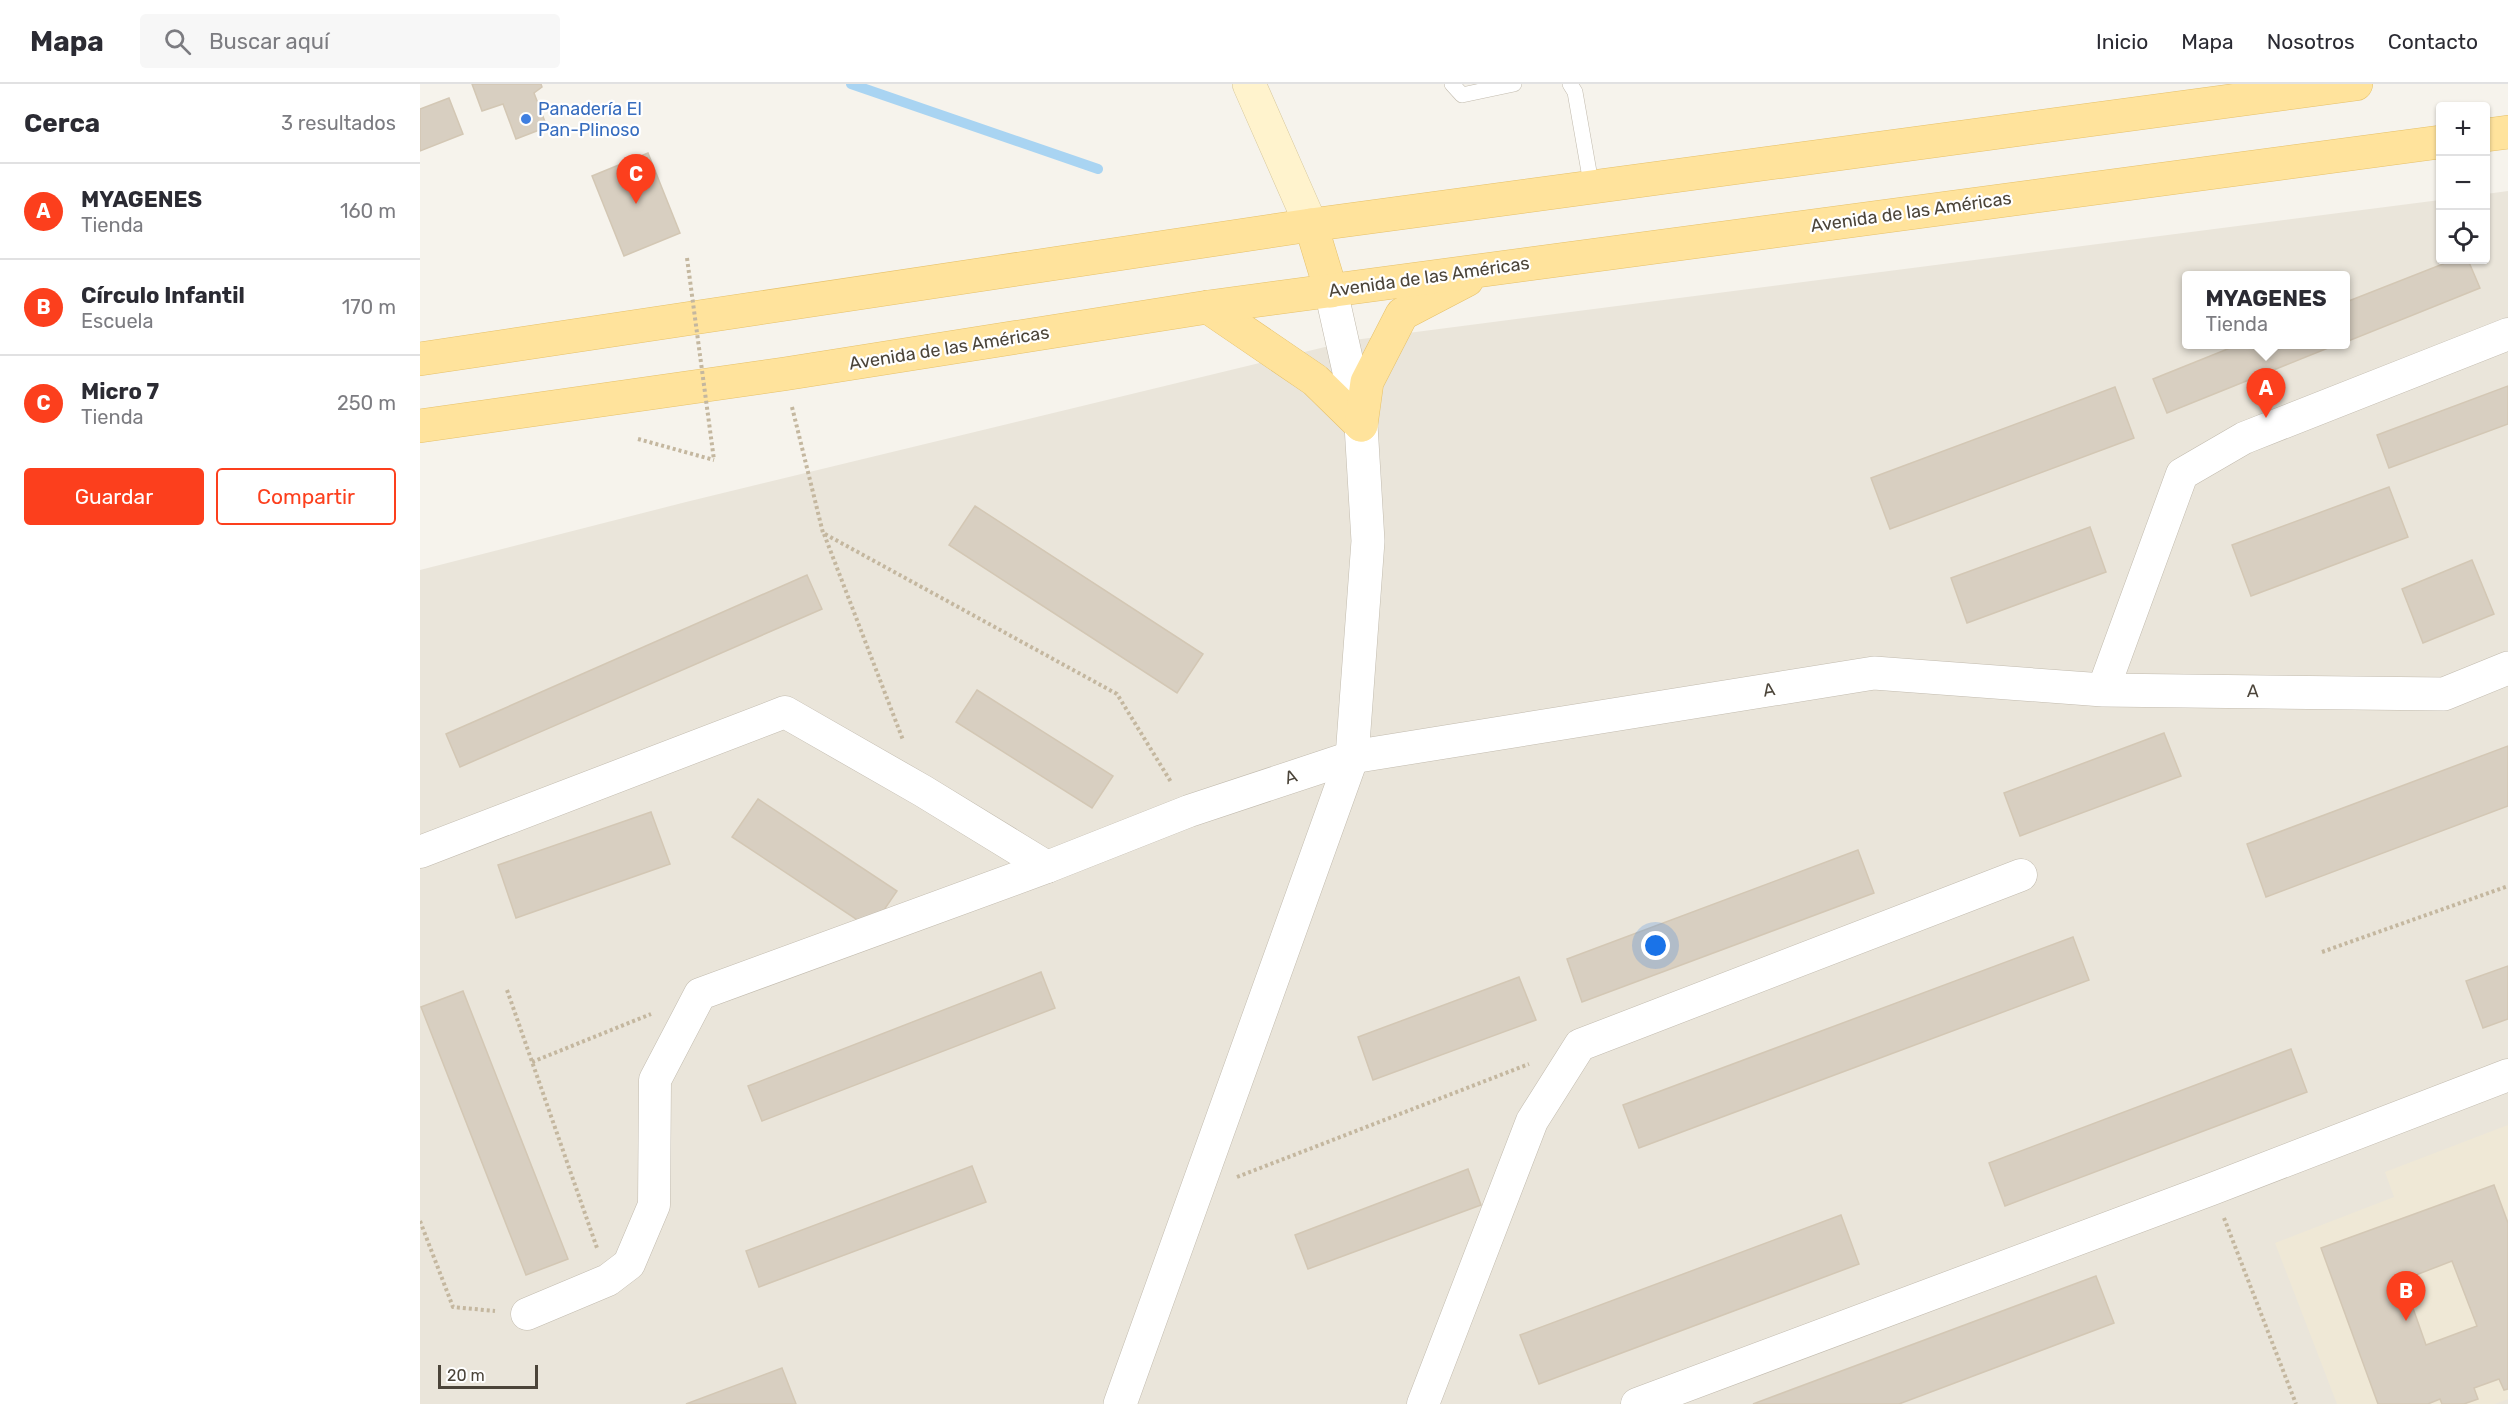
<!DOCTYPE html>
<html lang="es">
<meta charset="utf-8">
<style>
:root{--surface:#fff;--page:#f7f7f7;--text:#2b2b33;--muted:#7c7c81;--line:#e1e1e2;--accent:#fc3f1d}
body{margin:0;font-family:Rubik,sans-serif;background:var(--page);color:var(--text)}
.controls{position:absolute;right:18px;top:18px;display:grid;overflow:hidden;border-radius:6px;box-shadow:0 2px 4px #0004}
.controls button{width:54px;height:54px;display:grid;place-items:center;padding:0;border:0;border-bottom:2px solid var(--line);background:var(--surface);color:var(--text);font:30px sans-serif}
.scale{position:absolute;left:18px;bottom:15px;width:100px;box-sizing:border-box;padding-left:6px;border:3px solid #4b4439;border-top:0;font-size:16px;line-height:21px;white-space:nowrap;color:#4b4439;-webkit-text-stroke:4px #fff;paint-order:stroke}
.you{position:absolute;left:1236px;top:862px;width:21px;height:21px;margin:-15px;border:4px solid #fff;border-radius:50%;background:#1a73e8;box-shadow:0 0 0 9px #1a73e833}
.badge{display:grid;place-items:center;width:39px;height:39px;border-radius:50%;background:var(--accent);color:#fff;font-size:20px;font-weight:700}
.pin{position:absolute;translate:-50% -50px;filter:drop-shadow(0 2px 3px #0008)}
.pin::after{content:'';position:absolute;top:32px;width:21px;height:18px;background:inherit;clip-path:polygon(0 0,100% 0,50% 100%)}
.popup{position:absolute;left:1762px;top:187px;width:168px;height:78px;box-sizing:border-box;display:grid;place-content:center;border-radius:6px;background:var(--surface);filter:drop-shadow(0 2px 4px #0005);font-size:20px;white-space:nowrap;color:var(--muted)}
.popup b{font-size:22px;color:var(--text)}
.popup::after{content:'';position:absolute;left:50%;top:100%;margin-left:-12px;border:12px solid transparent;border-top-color:var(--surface)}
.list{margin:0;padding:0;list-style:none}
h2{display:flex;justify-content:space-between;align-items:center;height:78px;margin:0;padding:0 24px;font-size:26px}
h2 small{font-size:20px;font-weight:400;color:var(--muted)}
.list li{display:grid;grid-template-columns:39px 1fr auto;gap:18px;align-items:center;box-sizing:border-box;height:96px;padding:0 24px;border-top:2px solid var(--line)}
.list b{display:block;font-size:22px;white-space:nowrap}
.list p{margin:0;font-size:20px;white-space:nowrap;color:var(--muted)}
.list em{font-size:20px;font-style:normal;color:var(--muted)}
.actions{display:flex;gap:12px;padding:18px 24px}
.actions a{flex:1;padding:14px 0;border:2px solid var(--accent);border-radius:6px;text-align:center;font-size:21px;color:var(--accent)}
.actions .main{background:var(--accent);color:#fff}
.icon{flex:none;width:33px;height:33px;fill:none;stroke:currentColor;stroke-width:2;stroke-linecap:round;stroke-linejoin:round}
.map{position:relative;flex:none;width:2088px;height:1320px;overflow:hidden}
header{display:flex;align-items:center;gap:36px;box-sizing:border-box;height:84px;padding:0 30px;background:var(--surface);border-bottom:2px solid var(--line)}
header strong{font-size:28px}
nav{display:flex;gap:33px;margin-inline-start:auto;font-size:21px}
.search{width:420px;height:54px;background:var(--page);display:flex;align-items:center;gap:15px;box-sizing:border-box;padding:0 21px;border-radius:6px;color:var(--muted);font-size:22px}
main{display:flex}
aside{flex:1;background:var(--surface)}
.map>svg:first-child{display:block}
.residential{fill:#eae5da;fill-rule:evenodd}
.education{fill:#efe8d6}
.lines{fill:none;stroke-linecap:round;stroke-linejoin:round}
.stream{stroke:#a9d4f2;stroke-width:10}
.building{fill:#d8cfc1;stroke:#d3c7b4;stroke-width:1.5;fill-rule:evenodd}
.service-casing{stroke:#c2bbae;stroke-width:16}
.minor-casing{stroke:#c2bbae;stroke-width:33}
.tertiary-casing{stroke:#c2bbae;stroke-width:34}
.secondary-casing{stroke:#d6c79b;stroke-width:34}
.primary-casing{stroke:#e6c16a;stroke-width:34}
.path{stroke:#c4b79f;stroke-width:4;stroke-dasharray:3 3;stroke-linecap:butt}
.service{stroke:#fff;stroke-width:15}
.minor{stroke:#fff;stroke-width:32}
.tertiary{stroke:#fff;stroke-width:33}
.secondary{stroke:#fff3cd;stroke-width:33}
.primary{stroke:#ffe39c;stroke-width:33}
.path-bridge{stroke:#c4b79f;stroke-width:4;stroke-dasharray:3 3;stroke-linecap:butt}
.shop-dot{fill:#3f7fe0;stroke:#fff;stroke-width:2}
.labels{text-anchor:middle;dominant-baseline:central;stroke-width:4.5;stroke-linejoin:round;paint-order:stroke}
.shop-label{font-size:18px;fill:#366cbe;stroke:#fff;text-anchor:start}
.street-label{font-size:18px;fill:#4b4439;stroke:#fff}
</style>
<header>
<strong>Mapa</strong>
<div class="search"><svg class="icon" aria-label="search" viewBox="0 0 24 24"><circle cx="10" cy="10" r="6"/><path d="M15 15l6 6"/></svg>Buscar aquí</div>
<nav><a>Inicio</a><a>Mapa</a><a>Nosotros</a><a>Contacto</a></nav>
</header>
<main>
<aside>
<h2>Cerca<small>3 resultados</small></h2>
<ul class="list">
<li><span class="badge">A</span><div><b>MYAGENES</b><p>Tienda</p></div><em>160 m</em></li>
<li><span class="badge">B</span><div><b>Círculo Infantil</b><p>Escuela</p></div><em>170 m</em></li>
<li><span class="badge">C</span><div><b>Micro 7</b><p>Tienda</p></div><em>250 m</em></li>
</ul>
<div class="actions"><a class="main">Guardar</a><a>Compartir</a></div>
</aside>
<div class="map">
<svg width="2088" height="1320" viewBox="0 0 2088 1320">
<rect width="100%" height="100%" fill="#f6f3ec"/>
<!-- residential -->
<path class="residential" d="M2088,107v1213h-2088v-834l266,-68 668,-162 1086,-140v60h46v-66zM1766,192h160v68h-160z"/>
<!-- education -->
<polygon class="education" points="2088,1041 2088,1315 2075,1320 1917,1320 1855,1159 1974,1113 1965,1088"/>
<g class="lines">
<!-- stream -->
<polyline class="stream" points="431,0 678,85"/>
</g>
<!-- building -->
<g class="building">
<polygon points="52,0 121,0 122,3 114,9 127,43 96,55 83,20 62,27"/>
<polygon points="29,14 43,50 0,67 0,25"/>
<polygon points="228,69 260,149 204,172 172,92"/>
<polygon points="2033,176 2048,176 2060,204 1926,258 1926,218"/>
<polygon points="1820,260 1918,260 1747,329 1733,295"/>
<polygon points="2088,302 2088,340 1969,384 1957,351"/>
<polygon points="1695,303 1714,354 1470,445 1451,394"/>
<polygon points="1969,403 1988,453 1831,512 1812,461"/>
<polygon points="555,422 783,570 757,609 529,461"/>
<polygon points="1670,443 1686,488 1547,539 1531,494"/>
<polygon points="2052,476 2074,530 2003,559 1982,505"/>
<polygon points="387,491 402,525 40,683 26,650"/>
<polygon points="557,606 693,692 672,724 536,638"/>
<polygon points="1744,649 1761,692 1600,752 1584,709"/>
<polygon points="2088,662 2088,722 1846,813 1827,760"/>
<polygon points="338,715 477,807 451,845 312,753"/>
<polygon points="231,728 250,780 96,834 78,781"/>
<polygon points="1438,766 1454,809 1162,918 1147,875"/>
<polygon points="1653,853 1669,896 1219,1064 1203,1021"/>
<polygon points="2088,882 2088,935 2063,944 2046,897"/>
<polygon points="621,888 635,924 342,1037 328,1002"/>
<polygon points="1099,893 1116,936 953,996 938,953"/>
<polygon points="43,907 148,1175 106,1191 1,923"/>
<polygon points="1871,965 1887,1008 1585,1122 1569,1079"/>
<polygon points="552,1082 566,1118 339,1203 326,1167"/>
<polygon points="1048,1085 1061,1121 888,1185 875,1151"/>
<path d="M2074,1101l14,38v166l-4,1 -5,-11 -25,9 4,11 -14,5h-22l-2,-5 -12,5h-50l-57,-156zM2032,1177l25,65 -51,19 -23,-65z"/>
<polygon points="1421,1131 1439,1180 1119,1300 1100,1251"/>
<polygon points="1676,1192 1694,1239 1479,1320 1333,1320"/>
<polygon points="362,1284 376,1320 266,1320"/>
</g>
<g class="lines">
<defs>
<g id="service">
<polyline points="1032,0 1042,11 1094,0"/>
<polyline points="1150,0 1155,8 1172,105"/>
</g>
<g id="minor">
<polyline points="1683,606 1762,390 1824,354 2088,250"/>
<polyline points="0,768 365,628 503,707 627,783"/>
<polyline points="107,1230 188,1196 209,1180 234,1121 235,996 280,910 627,783 769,727 932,673"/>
<polyline points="1003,1320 1112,1037 1160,961 1601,791"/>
<polyline points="1217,1320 1792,1105 2088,991"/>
</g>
<g id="tertiary">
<polyline points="932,673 1454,589 1683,606 2024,610 2088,584"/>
<polyline points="700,1320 932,673 948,457 941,341 911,207"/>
</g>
<polyline id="secondary" points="829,0 891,141"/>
<g id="primary">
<polyline points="2066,51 2088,48"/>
<polyline points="891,141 911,207"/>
<polyline points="788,223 895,296 941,341"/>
<polyline points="0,275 891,141 1936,0"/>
<polyline points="941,341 947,298 982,230 1047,196"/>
<polyline points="0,342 364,290 788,223 2020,58"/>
</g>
</defs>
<!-- service casing -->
<use href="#service" class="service-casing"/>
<!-- minor casing -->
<use href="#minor" class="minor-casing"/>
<!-- tertiary casing -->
<use href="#tertiary" class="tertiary-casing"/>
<!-- secondary casing -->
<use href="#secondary" class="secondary-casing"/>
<!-- primary casing -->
<use href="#primary" class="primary-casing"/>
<!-- path -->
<g class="path">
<polyline points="372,323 403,449 697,610 751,698"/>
<polyline points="218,355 294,376"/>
<polyline points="404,450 483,656"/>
<polyline points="1902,868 2088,802"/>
<polyline points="87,906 177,1164"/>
<polyline points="112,978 231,930"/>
<polyline points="817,1093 1109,980"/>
<polyline points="1804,1134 1876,1320"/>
<polyline points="0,1137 33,1223 75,1227"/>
</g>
<!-- service -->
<use href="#service" class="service"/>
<!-- minor -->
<use href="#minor" class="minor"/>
<!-- tertiary -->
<use href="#tertiary" class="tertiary"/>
<!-- secondary -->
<use href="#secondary" class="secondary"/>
<!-- primary -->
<use href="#primary" class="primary"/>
<!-- path-bridge -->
<polyline class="path-bridge" points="267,174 294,376"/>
</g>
<!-- markers -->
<circle class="shop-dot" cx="106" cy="35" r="6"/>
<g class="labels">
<!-- shop labels -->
<g class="shop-label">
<text x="118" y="25">Panadería El<tspan x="118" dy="21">Pan-Plinoso</tspan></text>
</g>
<!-- street labels -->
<g class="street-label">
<text transform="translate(1491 128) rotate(-8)">Avenida de las Américas</text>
<text transform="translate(1009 193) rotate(-8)">Avenida de las Américas</text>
<text transform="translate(529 264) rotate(-9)">Avenida de las Américas</text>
<text transform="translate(1349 606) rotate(-9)">A</text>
<text transform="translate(1833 607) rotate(1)">A</text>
<text transform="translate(871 693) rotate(-18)">A</text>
</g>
</g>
</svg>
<div class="controls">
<button>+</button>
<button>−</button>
<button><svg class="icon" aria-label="locate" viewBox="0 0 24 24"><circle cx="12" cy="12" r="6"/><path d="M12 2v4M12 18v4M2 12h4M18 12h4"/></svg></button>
</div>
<div class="scale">20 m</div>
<div class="you"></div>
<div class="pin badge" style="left:1846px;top:334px">A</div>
<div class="popup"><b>MYAGENES</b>Tienda</div>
<div class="pin badge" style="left:1986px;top:1237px">B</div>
<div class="pin badge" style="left:216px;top:120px">C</div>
</div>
</main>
